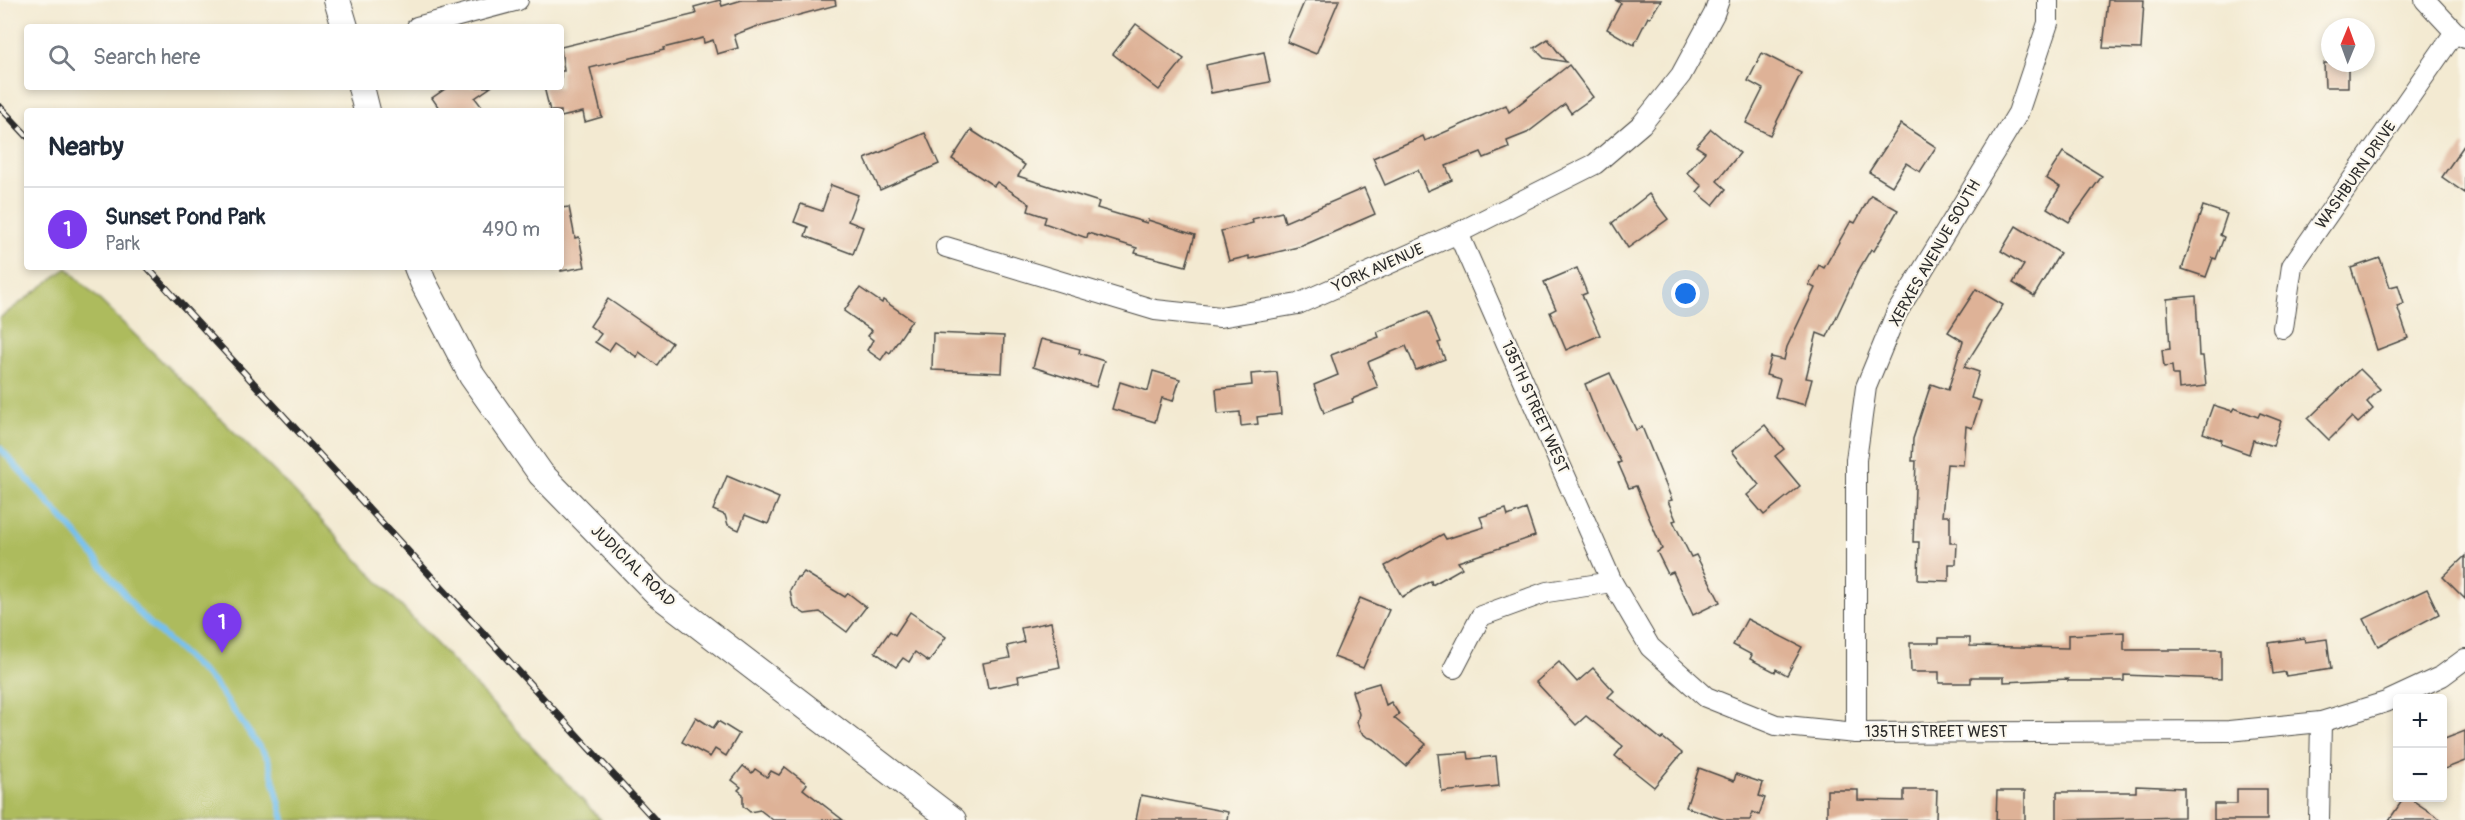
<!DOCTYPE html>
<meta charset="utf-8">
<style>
:root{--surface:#fff;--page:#f6f6f7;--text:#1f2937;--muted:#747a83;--line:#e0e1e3;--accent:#7c3aed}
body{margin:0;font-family:Pangolin,sans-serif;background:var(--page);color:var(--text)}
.controls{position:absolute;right:18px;bottom:18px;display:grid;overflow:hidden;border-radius:6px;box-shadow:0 3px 9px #0003}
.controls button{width:54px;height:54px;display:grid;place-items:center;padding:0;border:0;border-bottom:2px solid var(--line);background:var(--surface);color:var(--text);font:30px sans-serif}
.compass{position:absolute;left:2321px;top:18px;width:54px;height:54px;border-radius:50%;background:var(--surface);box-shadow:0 3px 9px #0003;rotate:1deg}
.you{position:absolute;left:1686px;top:294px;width:21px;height:21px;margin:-15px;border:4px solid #fff;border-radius:50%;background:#1a73e8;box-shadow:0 0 0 9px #1a73e833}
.badge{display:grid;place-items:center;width:39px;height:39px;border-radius:50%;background:var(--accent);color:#fff;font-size:20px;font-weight:700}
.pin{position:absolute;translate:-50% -50px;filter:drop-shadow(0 2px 3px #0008)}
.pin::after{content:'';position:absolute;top:32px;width:21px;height:18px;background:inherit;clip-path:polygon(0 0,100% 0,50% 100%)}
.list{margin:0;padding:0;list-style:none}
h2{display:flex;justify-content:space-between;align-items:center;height:78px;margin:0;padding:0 24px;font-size:26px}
h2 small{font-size:20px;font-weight:400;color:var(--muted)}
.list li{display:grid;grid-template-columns:39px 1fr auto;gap:18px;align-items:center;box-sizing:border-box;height:84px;padding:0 24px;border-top:2px solid var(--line)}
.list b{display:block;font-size:22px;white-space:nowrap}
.list p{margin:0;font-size:20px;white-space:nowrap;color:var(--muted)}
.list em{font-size:20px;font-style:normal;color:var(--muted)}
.icon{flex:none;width:33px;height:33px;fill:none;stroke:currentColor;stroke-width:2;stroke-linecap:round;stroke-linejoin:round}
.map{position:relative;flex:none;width:2465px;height:820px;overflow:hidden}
.search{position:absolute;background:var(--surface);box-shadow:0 3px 9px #0003;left:24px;top:24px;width:540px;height:66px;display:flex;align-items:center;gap:15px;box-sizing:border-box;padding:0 21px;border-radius:6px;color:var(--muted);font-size:22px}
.panel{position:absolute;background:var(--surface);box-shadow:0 3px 9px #0003;left:24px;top:108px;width:540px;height:162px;border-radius:6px}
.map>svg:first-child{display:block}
.green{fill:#adbb5d;stroke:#6c7344;stroke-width:1.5}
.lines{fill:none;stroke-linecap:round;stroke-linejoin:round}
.stream{stroke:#74c0ee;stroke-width:6}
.building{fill:#deb297}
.minor-casing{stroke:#494844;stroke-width:22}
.tertiary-casing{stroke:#494844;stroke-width:28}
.minor{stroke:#fff;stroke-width:20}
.tertiary{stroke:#fff;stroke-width:26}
.rail-casing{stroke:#2b2b2b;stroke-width:7}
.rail{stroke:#fbf7ec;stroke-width:4.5;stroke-dasharray:14;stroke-linecap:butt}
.labels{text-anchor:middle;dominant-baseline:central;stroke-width:4.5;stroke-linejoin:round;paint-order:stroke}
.street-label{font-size:16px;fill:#2b2b2b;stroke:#fbf7ec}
</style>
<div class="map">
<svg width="2465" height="820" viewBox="0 0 2465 820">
<rect width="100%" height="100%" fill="#fbf7ec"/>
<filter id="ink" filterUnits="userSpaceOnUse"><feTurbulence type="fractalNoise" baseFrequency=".0167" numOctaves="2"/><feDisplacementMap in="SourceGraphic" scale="12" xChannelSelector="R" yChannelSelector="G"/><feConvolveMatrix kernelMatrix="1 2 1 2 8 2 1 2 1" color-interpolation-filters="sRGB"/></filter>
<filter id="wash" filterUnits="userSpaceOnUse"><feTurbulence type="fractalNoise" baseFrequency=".008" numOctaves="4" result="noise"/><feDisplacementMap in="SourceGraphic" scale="24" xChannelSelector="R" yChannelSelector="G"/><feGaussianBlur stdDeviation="1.35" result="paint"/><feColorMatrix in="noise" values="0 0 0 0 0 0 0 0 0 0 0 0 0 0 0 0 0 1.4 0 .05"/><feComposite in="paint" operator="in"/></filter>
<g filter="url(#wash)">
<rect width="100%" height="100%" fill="#f3ead2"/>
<!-- green -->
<polygon class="green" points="67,268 288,485 601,820 0,820 0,318"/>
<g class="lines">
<!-- stream -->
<polyline class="stream" points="0,448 78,536 140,614 214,683 268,759 284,820"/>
</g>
<g id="blocks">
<!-- building -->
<g class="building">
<polygon points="720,0 722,6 742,0 835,0 836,5 755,27 734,35 738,48 717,54 713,40 704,43 703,38 663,48 664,50 590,68 602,117 585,122 583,112 561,117 561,111 550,111 544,87 561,87 561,71 564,71 561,47 696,14 694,7"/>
<polygon points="1305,0 1339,0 1316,54 1287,42"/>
<polygon points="1615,0 1661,0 1650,18 1648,17 1634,45 1607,29 1621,3"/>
<polygon points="2108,0 2144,0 2141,49 2103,48"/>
<polygon points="1136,24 1184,59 1159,90 1113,54"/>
<polygon points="1548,39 1566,62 1544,58 1534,48"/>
<polygon points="1264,52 1270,82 1211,93 1206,65"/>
<polygon points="1762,53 1801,73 1770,135 1746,123 1763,89 1748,81"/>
<polygon points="2324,63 2348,63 2348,87 2325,87"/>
<polygon points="1569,65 1593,97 1571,113 1565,104 1527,133 1507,141 1509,148 1484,158 1481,152 1446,166 1452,180 1427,191 1418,170 1385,185 1373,158 1423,136 1425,141 1506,105 1509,112"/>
<polygon points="448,87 491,87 475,98 485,111 441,111 432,98"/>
<polygon points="1901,124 1936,147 1920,172 1906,163 1892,186 1869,172"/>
<polygon points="1711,129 1740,153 1717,181 1726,189 1713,205 1697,192 1702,186 1687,173 1705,152 1696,146"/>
<polygon points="971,130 1025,165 1018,176 1099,202 1097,208 1147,223 1148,220 1195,235 1186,266 1135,253 1137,248 1088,233 1087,238 1044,223 1046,217 1028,211 1030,204 997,182 994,186 952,159"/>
<polygon points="925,133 939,164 880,190 865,159"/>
<polygon points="2465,144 2465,193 2442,177"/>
<polygon points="2063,152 2102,176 2069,222 2047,208 2060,187 2046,178"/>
<polygon points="831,185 858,195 848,221 863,227 853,254 805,236 808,227 794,222 801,204 822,211"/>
<polygon points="1364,188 1375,214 1302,246 1249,259 1249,256 1229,261 1221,231 1253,223 1252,219 1282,212 1285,222"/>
<polygon points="1649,194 1668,219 1628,248 1612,223"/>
<polygon points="1871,195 1898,210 1874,251 1871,249 1858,271 1827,337 1817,333 1806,378 1812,379 1805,405 1775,397 1780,379 1766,375 1771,357 1784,360 1787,347 1815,288 1809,285 1819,265 1824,268 1851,221 1855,223"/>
<polygon points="2203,206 2227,214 2220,235 2224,237 2216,259 2213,258 2206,277 2182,269"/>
<polygon points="569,207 575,238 579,237 585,267 561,271 561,208"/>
<polygon points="2016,226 2060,253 2034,296 2013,283 2024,265 2001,251"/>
<polygon points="2380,258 2390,287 2398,285 2404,304 2397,306 2408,338 2377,350 2351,268"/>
<polygon points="1577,268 1587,293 1582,295 1600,335 1566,350 1550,312 1556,309 1544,282"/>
<polygon points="860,288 882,303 883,300 912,320 890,353 887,351 881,360 867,350 873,340 868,336 872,331 844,311"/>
<polygon points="1976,289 2003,305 1964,367 1979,372 1971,398 1981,401 1972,428 1966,426 1963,465 1947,464 1942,516 1950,516 1950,543 1957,543 1956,564 1949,564 1949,581 1918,580 1919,542 1913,542 1916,461 1912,461 1913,439 1931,384 1948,390 1963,341 1948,332"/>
<polygon points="2196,296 2199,356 2203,356 2206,386 2179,389 2178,375 2173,375 2172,366 2164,367 2162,350 2170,349 2167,299"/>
<polygon points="608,299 672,343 657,365 639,352 637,357 615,342 609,351 595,342 601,334 590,326"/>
<polygon points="1428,311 1441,342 1438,343 1445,359 1416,370 1406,346 1368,362 1378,388 1352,399 1353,402 1324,413 1314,385 1338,375 1331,355 1379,337 1377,332"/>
<polygon points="933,333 1004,336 1002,373 932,370"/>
<polygon points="1041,339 1080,349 1079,353 1104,361 1096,387 1033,367"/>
<polygon points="2360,369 2380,389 2367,402 2373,409 2358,423 2352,417 2329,440 2308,419"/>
<polygon points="1153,371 1180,379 1173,401 1162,398 1155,422 1112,409 1120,382 1148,391"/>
<polygon points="1277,372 1281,414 1257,417 1258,424 1241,426 1240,412 1218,414 1216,389 1252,385 1251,374"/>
<polygon points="1610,373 1636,430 1642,427 1672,500 1668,501 1676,520 1673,521 1691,557 1696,555 1720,602 1693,615 1673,572 1668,574 1657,552 1662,549 1636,486 1629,488 1618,463 1621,462 1604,431 1585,384"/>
<polygon points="2213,405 2232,411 2234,408 2258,417 2260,413 2281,421 2273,446 2253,440 2249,454 2221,444 2222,440 2203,433"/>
<polygon points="1765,425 1784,449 1775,456 1800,486 1764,515 1747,495 1759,485 1732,451"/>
<polygon points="727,476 779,498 768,524 745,515 739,530 728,525 725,515 713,510"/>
<polygon points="1506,509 1508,516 1526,509 1535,536 1458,562 1462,568 1432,585 1431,581 1402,597 1385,566 1443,534 1446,539 1484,527 1480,517"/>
<polygon points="2465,556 2465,599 2443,577"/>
<polygon points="804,572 845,597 848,593 866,607 847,632 820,612 805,614 793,606 790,590 797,577 799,578"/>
<polygon points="2427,589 2439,614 2378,646 2364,619"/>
<polygon points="1360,598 1389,610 1363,668 1334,657"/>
<polygon points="910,612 946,637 929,662 915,652 909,662 903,658 896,667 875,652 890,631 895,635"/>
<polygon points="1747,619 1802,647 1787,675 1776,669 1775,672 1750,659 1752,655 1733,645"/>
<polygon points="1051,622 1060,667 1018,676 1019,682 988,688 983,663 1010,658 1007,646 1024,642 1021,628"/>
<polygon points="2124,632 2124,650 2221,650 2221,679 2124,675 2124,681 2068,681 2068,679 2004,682 2004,677 1971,677 1971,683 1939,683 1939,672 1911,672 1910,643 1939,643 1939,638 1970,638 1970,646 2068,648 2068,635"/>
<polygon points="2304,638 2305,642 2327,639 2331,669 2286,676 2285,672 2273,674 2269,643"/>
<polygon points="1559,662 1577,682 1593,668 1614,691 1608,697 1661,739 1663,738 1682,753 1654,787 1615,756 1623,746 1586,716 1576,725 1536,682"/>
<polygon points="1379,683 1386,705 1391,702 1399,714 1394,718 1426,744 1406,766 1374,739 1367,737 1360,731 1357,722 1359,714 1352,691"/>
<polygon points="696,717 713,728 718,721 739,734 726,756 715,749 710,757 682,742"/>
<polygon points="2465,731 2465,761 2442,770 2442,740"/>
<polygon points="1468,752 1469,759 1496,756 1499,786 1442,792 1438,754"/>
<polygon points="743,766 752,773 755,769 767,777 771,771 779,775 785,767 807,784 803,789 843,820 773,820 760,810 750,812 743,806 743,794 738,790 741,787 732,780"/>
<polygon points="1699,768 1734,781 1736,774 1763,783 1759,796 1765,798 1759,815 1753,812 1750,820 1725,820 1686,807"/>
<polygon points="2136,786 2184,788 2184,817 2057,820 2057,792 2136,792"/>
<polygon points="2237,789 2267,789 2267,820 2214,820 2214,804 2237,804"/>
<polygon points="1827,790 1858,790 1858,800 1904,801 1904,790 1937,790 1936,820 1827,820"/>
<polygon points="1997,791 2025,791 2025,820 1996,820"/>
<polygon points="1141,795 1228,812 1227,820 1136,820"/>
<polygon points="2404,798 2409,798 2442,820 2389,820"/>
</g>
</g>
</g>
<g filter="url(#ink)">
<use href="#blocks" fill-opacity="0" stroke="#494844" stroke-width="1.5"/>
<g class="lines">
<defs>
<g id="minor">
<polyline points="2425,0 2455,32 2465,38"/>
<polyline points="417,27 518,0"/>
<polyline points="1458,233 1612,582 1650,647 1706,697 1776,725 1856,733 2229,731 2321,722 2386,702 2442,676 2465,659"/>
<polyline points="946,247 1155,310 1220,317 1298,304 1458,233 1595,164 1642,124 1681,75 1714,14 1719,0"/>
<polyline points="2283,328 2292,266 2455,32"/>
<polyline points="1454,668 1481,616 1547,592 1612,582"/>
<polyline points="1856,733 1856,460 1866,387 1896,314 2018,113 2048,23 2048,0"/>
<polyline points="2319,820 2321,722"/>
</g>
<g id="tertiary">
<polyline points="337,0 345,27"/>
<polyline points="361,87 367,111"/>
<polyline points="417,267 423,282 472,376 541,474 658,594 953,820"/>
</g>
</defs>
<!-- minor casing -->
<use href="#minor" class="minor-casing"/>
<!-- tertiary casing -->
<use href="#tertiary" class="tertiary-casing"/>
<!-- minor -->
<use href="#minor" class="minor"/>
<!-- tertiary -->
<use href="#tertiary" class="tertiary"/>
<defs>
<g id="rail">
<polyline points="0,107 27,136"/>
<polyline points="147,267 655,820"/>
</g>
</defs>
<!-- rail casing -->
<use href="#rail" class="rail-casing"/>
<!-- rail -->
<use href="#rail" class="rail"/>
</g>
</g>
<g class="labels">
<!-- street labels -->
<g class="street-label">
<text transform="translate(2356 175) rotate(-55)">WASHBURN DRIVE</text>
<text transform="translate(1935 253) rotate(-60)">XERXES AVENUE SOUTH</text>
<text transform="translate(1378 268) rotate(-24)">YORK AVENUE</text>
<text transform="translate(1535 407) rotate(66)">135TH STREET WEST</text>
<text transform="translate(633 566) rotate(44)">JUDICIAL ROAD</text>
<text x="1936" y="732">135TH STREET WEST</text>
</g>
</g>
</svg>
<div class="controls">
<button>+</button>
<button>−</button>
</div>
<svg class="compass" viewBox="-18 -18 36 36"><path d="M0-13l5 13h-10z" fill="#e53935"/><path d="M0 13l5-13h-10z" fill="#747a83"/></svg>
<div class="you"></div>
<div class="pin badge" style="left:222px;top:653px">1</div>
<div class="search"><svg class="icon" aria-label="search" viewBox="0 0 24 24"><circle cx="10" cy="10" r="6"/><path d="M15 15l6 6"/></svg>Search here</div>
<section class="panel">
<h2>Nearby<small></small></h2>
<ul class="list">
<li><span class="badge">1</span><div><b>Sunset Pond Park</b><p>Park</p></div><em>490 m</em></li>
</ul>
</section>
</div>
